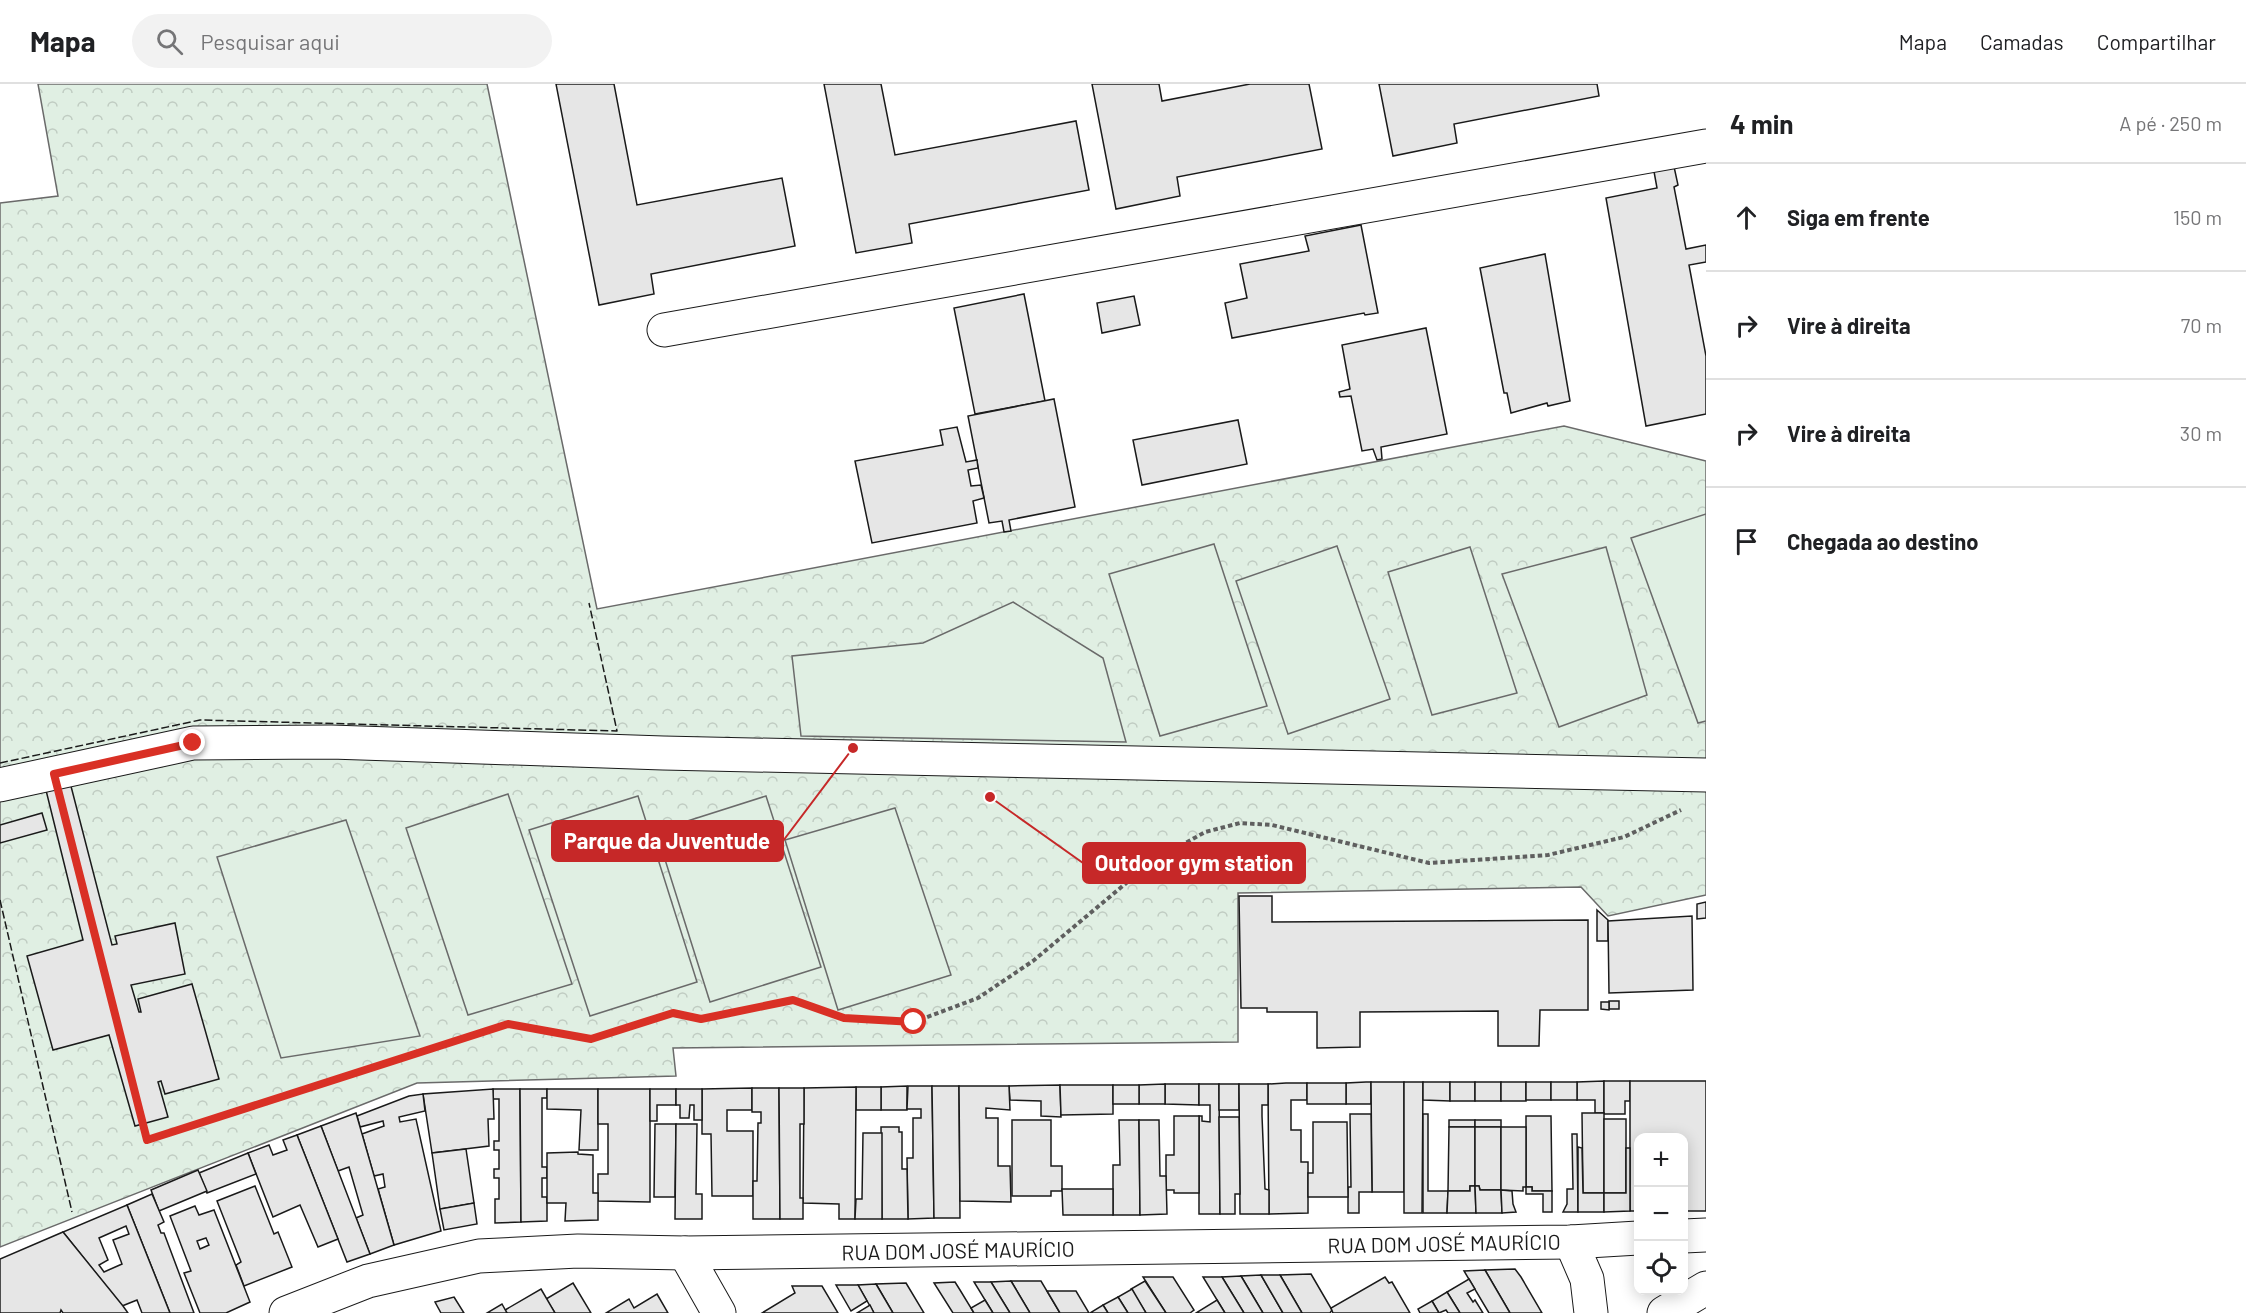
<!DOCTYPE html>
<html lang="pt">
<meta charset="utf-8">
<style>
:root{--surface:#fff;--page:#f2f2f2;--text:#202124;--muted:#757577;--line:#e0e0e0}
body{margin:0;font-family:Barlow,sans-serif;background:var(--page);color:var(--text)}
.controls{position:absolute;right:18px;bottom:18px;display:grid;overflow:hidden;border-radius:12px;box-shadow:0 3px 15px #0003}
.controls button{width:54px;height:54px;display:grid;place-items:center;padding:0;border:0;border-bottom:2px solid var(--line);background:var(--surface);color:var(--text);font:30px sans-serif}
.stop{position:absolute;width:18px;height:18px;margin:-14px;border:4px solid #d93025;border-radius:50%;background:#fff}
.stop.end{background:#d93025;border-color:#fff;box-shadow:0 2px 6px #0008}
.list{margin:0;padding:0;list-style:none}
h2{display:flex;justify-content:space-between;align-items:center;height:78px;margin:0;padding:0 24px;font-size:26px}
h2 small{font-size:20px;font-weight:400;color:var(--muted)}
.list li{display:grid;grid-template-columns:39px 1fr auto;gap:18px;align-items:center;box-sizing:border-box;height:108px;padding:0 24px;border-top:2px solid var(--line)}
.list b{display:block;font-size:22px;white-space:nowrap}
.list em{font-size:20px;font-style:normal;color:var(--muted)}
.icon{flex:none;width:33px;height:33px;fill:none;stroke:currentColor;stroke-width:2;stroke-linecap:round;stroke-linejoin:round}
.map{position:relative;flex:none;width:1706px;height:1229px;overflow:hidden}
header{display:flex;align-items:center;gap:36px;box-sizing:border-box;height:84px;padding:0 30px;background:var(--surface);border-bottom:2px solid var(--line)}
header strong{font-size:28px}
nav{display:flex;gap:33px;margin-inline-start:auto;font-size:21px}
.search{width:420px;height:54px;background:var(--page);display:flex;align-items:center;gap:15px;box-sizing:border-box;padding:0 21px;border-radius:33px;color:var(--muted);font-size:22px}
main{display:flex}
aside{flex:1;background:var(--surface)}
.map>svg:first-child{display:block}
.park{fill:url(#park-crowns);stroke:#6a6a6a;stroke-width:1.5}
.garden{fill:#e0efe3;stroke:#6a6a6a;stroke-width:1.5}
.building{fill:#e6e6e6;stroke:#1a1a1a;stroke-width:1.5;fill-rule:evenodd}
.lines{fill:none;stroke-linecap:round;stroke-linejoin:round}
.minor-casing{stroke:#1a1a1a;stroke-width:35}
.path{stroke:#5f5f5f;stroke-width:4;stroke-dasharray:4.5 3;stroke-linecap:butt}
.minor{stroke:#fff;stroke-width:33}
.fence{stroke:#1a1a1a;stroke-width:1.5;stroke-dasharray:8 3;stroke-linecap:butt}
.route{stroke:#d93025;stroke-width:8}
.labels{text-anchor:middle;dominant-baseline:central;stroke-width:4.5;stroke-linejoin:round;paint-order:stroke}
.street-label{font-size:21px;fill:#1a1a1a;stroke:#fff}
.leader{fill:none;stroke:#c62828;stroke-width:2}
.callout-dot{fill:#c62828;stroke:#fff;stroke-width:2}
.callout{fill:#c62828;stroke:#c62828;stroke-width:2}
.callout-label{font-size:22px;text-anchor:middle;font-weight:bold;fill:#fff}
</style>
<header>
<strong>Mapa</strong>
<div class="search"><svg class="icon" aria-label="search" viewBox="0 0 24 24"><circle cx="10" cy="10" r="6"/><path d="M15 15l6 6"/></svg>Pesquisar aqui</div>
<nav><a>Mapa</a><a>Camadas</a><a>Compartilhar</a></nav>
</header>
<main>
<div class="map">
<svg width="1706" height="1229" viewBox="0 0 1706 1229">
<defs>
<pattern id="park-crowns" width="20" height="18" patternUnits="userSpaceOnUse" patternTransform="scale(1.5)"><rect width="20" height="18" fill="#e0efe3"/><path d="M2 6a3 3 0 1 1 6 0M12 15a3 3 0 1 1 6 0" fill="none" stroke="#c0ccc2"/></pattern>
</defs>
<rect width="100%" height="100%" fill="#fff"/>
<!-- park -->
<polygon class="park" points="38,0 487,0 597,525 1564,342 1706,377 1706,811 1608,832 1581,803 1238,809 1238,958 673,964 676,992 417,999 0,1163 0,119 58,112"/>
<!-- garden -->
<g class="garden">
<polygon points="1706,430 1706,637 1698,639 1631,454"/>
<polygon points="1214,460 1267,622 1160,652 1109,490"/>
<polygon points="1337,462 1390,615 1288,650 1236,497"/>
<polygon points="1470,463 1517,609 1432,631 1388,488"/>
<polygon points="1606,463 1647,611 1559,643 1502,490"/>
<polygon points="1013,518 1103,574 1126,658 801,652 792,572 923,559"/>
<polygon points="508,710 572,900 468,931 406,744"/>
<polygon points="638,712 697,898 590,932 529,746"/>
<polygon points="766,712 821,883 710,918 656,747"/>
<polygon points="895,724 951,891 838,926 785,756"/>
<polygon points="346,736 420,952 281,974 217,773"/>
</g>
<!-- building -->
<g class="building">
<polygon points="556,0 614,0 637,121 782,94 795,162 651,190 654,210 599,221"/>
<polygon points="824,0 881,0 895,71 1076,37 1089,106 909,140 912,159 856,169"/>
<polygon points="1092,0 1159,0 1162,17 1250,0 1309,0 1322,65 1177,93 1180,112 1116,125"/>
<polygon points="1379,0 1597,0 1599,12 1454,40 1457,59 1393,72"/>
<polygon points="1673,78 1678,101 1674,103 1686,165 1706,161 1706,178 1689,181 1706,272 1706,330 1646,342 1606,114 1657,104 1653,82"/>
<polygon points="1361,141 1378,229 1365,231 1364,229 1232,254 1225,219 1247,214 1240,180 1309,167 1305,152"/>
<polygon points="1545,170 1570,317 1548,322 1547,319 1511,329 1507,309 1504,309 1480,184"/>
<polygon points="1024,210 1045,317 975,330 954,224"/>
<polygon points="1134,212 1140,241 1102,249 1097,219"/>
<polygon points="1426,244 1447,350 1381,363 1382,375 1377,376 1373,365 1362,367 1351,312 1340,313 1339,308 1350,305 1342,261"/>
<polygon points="1054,315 1075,423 1009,436 1011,447 1004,448 1002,437 989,439 968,332"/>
<polygon points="1238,336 1247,380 1142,401 1133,356"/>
<polygon points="957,343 966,378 977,376 978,384 968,386 971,402 981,401 984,414 973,417 977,439 872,459 855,377 943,361 940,346"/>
<polygon points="65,679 112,861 117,860 115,852 175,839 185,890 131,901 139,928 141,928 138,915 192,900 219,995 165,1010 161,997 158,998 168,1033 135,1042 109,951 53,966 27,872 83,856 41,686"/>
<polygon points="42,729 47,746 0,759 0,741"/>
<polygon points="1239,812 1272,812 1272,838 1588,836 1588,926 1540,926 1539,962 1498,962 1498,927 1360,928 1360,963 1317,964 1317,928 1267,928 1267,924 1241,924"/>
<polygon points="1706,818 1706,834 1697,835 1697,820"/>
<polygon points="1597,826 1608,836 1608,857 1597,857"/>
<polygon points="1692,832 1693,906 1609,909 1608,837"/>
<rect x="1609" y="917" width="10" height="8"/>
<polygon points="1601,918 1609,918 1609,926 1601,925"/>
<polygon points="1604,997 1604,1029 1595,1029 1595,1016 1577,1016 1577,998"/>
<polygon points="1604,997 1630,997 1630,1017 1625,1017 1625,1030 1604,1030"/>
<polygon points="1630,997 1706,997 1706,1127 1684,1127 1684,1054 1638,1054 1638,1127 1630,1127"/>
<polygon points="1366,998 1371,998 1371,1020 1346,1020 1346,999"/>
<polygon points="1371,998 1404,998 1404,1108 1372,1108"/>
<polygon points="1404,998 1423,998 1422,1129 1404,1129"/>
<polygon points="1423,998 1450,998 1450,1017 1423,1016"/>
<rect x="1450" y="998" width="25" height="19"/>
<rect x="1475" y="998" width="26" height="19"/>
<rect x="1501" y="998" width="25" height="19"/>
<rect x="1526" y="998" width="25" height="18"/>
<rect x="1551" y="998" width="26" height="18"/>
<polygon points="1286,999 1307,999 1307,1016 1291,1016 1291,1046 1301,1046 1301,1078 1308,1078 1308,1129 1269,1130 1268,1000"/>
<rect x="1307" y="999" width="39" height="21"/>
<polygon points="1165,1000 1199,1000 1199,1021 1165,1020"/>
<polygon points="1165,1000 1165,1020 1139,1020 1139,1001"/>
<polygon points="1199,1000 1219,1000 1220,1130 1199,1130 1199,1032 1202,1032 1202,1037 1210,1038 1210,1021 1199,1021"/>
<rect x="1219" y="1000" width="20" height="26"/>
<polygon points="1239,1000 1268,1000 1268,1021 1262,1021 1262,1032 1265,1105 1269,1106 1269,1130 1240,1130"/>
<polygon points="1060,1001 1061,1033 1041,1032 1041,1017 1010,1016 1009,1002"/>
<polygon points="1060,1001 1113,1001 1113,1030 1061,1031"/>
<rect x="1113" y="1001" width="26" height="19"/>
<polygon points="907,1002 907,1026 881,1026 881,1003"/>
<polygon points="908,1002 932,1002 934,1134 908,1135 907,1074 913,1074 913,1034 921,1034 921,1025 907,1025"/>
<polygon points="932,1002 959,1002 960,1134 934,1134"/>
<polygon points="959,1002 1009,1002 1010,1026 986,1024 986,1034 998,1034 998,1082 1010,1082 1011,1118 960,1117"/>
<rect x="856" y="1003" width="25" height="23"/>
<polygon points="856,1003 855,1135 839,1135 839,1120 803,1119 804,1004"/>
<polygon points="752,1004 752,1026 727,1026 727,1047 753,1047 753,1112 712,1112 711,1050 702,1050 702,1005"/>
<polygon points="752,1004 779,1004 780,1135 753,1135 753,1097 757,1097 758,1039 761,1039 761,1028 752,1028"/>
<polygon points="779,1004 804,1004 804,1040 800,1040 800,1114 803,1114 803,1135 780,1135"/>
<polygon points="493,1005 520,1005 521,1138 495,1139 495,1115 499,1115 499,1094 494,1094 494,1085 499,1085 499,1066 494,1066 494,1057 499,1057 499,1015 493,1015"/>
<polygon points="493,1005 494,1035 488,1035 489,1062 432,1069 423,1010"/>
<polygon points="520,1005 547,1005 547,1014 542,1014 542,1083 547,1083 547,1094 542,1094 542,1113 547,1113 547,1137 521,1138"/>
<polygon points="547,1005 598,1005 598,1066 579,1066 581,1026 547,1025"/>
<polygon points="598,1005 650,1005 650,1118 598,1117 598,1090 608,1090 608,1040 598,1040"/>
<polygon points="650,1005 676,1005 676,1021 657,1021 657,1037 650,1037"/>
<polygon points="676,1005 702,1005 702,1036 694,1036 694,1021 690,1021 689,1034 680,1034 680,1021 676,1021"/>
<polygon points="423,1010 425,1027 399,1033 400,1038 416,1035 441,1147 394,1161 378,1105 385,1103 383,1090 374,1092 362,1050 384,1042 383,1037 360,1043 357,1032 409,1012"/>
<polygon points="356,1029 394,1161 370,1170 356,1134 363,1131 349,1083 338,1087 321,1042"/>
<polygon points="1582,1029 1604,1029 1604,1109 1583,1109"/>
<polygon points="1350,1030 1371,1030 1372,1108 1359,1108 1359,1129 1348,1129 1348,1103 1351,1103"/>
<polygon points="1423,1030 1428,1030 1428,1107 1448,1107 1447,1129 1423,1129"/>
<polygon points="1174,1032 1199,1032 1199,1109 1174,1109 1174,1106 1166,1106 1166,1071 1174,1071"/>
<polygon points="1526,1032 1551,1032 1552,1107 1532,1107 1532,1103 1526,1103"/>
<polygon points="1219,1033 1239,1033 1240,1110 1235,1110 1235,1130 1220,1130"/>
<rect x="1604" y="1035" width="22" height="74"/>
<polygon points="1012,1036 1051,1036 1051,1082 1062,1082 1062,1107 1051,1107 1051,1112 1012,1112"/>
<polygon points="1119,1036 1139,1036 1140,1131 1113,1131 1113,1081 1120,1081"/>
<polygon points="1139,1036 1159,1036 1160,1092 1166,1092 1167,1130 1140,1131"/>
<rect x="1449" y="1036" width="26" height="7"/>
<rect x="1475" y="1036" width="26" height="7"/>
<polygon points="1313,1038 1347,1038 1348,1113 1308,1113 1308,1089 1313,1089"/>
<polygon points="655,1040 676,1040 675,1113 654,1113"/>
<polygon points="676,1040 697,1040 696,1110 702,1110 702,1135 675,1135"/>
<polygon points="321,1042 370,1170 347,1178 297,1051"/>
<polygon points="881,1043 899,1043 899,1048 902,1048 902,1085 907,1085 908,1135 882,1135"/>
<polygon points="1449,1043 1475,1043 1475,1102 1470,1102 1470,1107 1448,1107"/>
<polygon points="1475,1043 1501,1043 1501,1106 1480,1106 1479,1102 1475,1102"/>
<polygon points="1501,1043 1526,1043 1526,1103 1523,1103 1523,1107 1501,1106"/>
<polygon points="863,1049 882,1049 882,1135 855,1135 856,1115 862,1115"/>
<polygon points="1572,1050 1577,1050 1578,1128 1563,1128 1567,1120 1567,1105 1573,1105"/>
<polygon points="297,1051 338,1155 318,1163 300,1121 273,1133 248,1069 269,1061 273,1071 287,1066 283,1056"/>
<polygon points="1578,1063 1582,1064 1583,1109 1604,1109 1604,1128 1578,1128"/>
<polygon points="1626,1064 1630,1064 1630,1127 1604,1128 1604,1109 1626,1109"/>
<polygon points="466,1065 474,1119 440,1125 432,1069"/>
<polygon points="578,1068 578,1070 593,1071 593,1109 598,1109 598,1136 565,1137 566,1119 547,1119 547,1069"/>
<polygon points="248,1069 256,1090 207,1109 199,1089"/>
<polygon points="198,1086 207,1107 159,1127 151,1106"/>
<polygon points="255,1102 274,1150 278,1148 292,1183 244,1202 236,1181 241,1178 217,1117"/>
<polygon points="1470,1102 1475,1102 1476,1129 1447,1129 1448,1107 1470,1107"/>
<polygon points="1475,1102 1479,1102 1480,1106 1501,1106 1502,1129 1476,1129"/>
<polygon points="1526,1103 1532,1103 1532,1107 1552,1107 1552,1128 1543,1128 1543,1110 1526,1110"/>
<polygon points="1062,1105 1113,1105 1113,1131 1063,1131"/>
<polygon points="1501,1106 1512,1107 1513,1120 1516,1128 1502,1129"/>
<polygon points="152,1110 164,1138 158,1141 161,1149 164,1149 194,1229 170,1229 127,1121"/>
<polygon points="474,1119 477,1140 444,1146 440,1125"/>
<path d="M127,1121l43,108h-28l-5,-13 -15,6 -59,-74zM126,1142l3,8 -16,6 9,24 -18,8 -5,-7 9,-5 -9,-22z"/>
<path d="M195,1122l4,9 15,-5 36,92 -24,11h-26l-16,-40 7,-2 -21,-55zM206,1154l3,7 -9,4 -3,-8z"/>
<polygon points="63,1148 123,1222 128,1229 63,1229 61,1226 60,1229 0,1229 0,1175"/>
<polygon points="1515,1185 1521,1193 1542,1229 1510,1229 1485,1186"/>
<polygon points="1485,1186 1510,1229 1489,1229 1464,1187"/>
<polygon points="1311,1190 1332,1226 1330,1229 1302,1229 1280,1191"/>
<polygon points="1261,1191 1283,1229 1263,1229 1241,1192"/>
<polygon points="1261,1191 1280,1191 1302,1229 1283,1229"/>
<polygon points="1241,1192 1263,1229 1244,1229 1222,1193"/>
<polygon points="1143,1193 1173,1193 1194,1226 1190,1229 1166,1229"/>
<polygon points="1203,1193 1222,1193 1244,1229 1225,1229"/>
<polygon points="1385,1193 1389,1199 1392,1198 1410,1229 1333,1229 1331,1224"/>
<polygon points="1469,1195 1475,1205 1467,1209 1473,1218 1475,1216 1483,1229 1460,1229 1447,1208"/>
<polygon points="1011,1197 1041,1197 1060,1229 1030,1229"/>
<polygon points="1011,1197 1030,1229 1010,1229 991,1198"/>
<polygon points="1145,1197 1166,1229 1146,1229 1131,1205"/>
<polygon points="955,1198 960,1206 974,1229 953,1229 934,1199"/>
<polygon points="974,1198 991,1198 1010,1229 993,1229"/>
<polygon points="573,1199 591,1229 555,1229 546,1215"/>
<polygon points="906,1199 924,1229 893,1229 876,1200"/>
<polygon points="876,1200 893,1229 874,1229 858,1201"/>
<polygon points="836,1201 858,1201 867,1217 851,1227"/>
<polygon points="792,1202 822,1202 838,1229 762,1229 795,1209"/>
<polygon points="541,1205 555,1229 507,1229 505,1226"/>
<polygon points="1132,1205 1146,1229 1128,1229 1118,1213"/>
<polygon points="1047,1207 1076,1207 1089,1229 1060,1229"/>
<polygon points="1447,1208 1460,1229 1448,1229 1446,1226 1439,1229 1432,1217"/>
<polygon points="657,1210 668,1229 606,1229 629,1215 634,1224"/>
<polygon points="454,1213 464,1229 441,1229 435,1218"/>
<polygon points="1118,1213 1128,1229 1108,1229 1103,1221"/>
<polygon points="985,1216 993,1229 974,1229 971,1224"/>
<polygon points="1217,1216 1225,1229 1196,1229"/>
<polygon points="1432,1217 1439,1229 1420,1229 1418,1225"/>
<polygon points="502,1220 507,1229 487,1229"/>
<polygon points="870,1221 874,1229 857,1229"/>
<polygon points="1103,1221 1108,1229 1090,1229"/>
</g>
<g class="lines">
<defs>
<g id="minor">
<polyline points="664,246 1706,62"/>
<polyline points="0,701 193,659 331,658 663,669 1706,691"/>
<polyline points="1684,1152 1706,1151"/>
<polyline points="1571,1158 1587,1195 1591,1229"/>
<polyline points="685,1169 719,1229"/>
<polyline points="286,1229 368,1197 479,1172 578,1167 685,1169 1571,1158 1638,1154"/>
<polyline points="1664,1229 1706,1204"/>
</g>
</defs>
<!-- minor casing -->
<use href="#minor" class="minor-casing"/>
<!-- path -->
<polyline class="path" points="62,722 147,1056 508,940 591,955 673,929 701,935 793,916 844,934 914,938 978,914 1033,877 1149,780 1205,748 1240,739 1272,741 1429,779 1548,771 1624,753 1681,726"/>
<!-- minor -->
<use href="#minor" class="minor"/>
<!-- fence -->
<g class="fence">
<polyline points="0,679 200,636 617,647 589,519"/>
<polyline points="0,816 72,1128"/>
</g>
</g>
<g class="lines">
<!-- route -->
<polyline class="route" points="193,659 54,690 147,1056 508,940 591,955 673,929 701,935 793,916 844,934 914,938"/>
</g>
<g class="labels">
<!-- street labels -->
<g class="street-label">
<text transform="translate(1444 1159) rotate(-1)">RUA DOM JOSÉ MAURÍCIO</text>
<text transform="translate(958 1166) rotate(-1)">RUA DOM JOSÉ MAURÍCIO</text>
</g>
</g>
<!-- callouts -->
<path class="leader" d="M853 664L783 757M990 713L1083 779"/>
<g class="callout-dot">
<circle cx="853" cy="664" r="6"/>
<circle cx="990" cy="713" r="6"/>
</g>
<g class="callout">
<rect x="552" y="737" width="231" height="40" rx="6"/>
<rect x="1083" y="759" width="222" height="40" rx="6"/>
</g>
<g class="callout-label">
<text x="667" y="765">Parque da Juventude</text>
<text x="1194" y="787">Outdoor gym station</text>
</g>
</svg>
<div class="controls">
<button>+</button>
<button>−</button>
<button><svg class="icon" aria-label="locate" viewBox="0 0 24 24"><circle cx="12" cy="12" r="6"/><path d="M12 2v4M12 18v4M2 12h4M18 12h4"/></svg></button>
</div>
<div class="stop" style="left:914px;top:938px"></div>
<div class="stop end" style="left:193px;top:659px"></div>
</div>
<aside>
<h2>4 min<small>A pé · 250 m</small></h2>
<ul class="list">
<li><svg class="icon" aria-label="ahead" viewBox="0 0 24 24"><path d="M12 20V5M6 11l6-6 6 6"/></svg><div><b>Siga em frente</b></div><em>150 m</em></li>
<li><svg class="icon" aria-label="right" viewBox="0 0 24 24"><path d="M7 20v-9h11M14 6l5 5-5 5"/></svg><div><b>Vire à direita</b></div><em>70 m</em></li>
<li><svg class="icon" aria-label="right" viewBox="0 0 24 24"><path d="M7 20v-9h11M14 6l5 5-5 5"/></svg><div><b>Vire à direita</b></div><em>30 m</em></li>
<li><svg class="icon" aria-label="arrive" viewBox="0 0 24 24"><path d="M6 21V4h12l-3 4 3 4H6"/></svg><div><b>Chegada ao destino</b></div></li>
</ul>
</aside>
</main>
